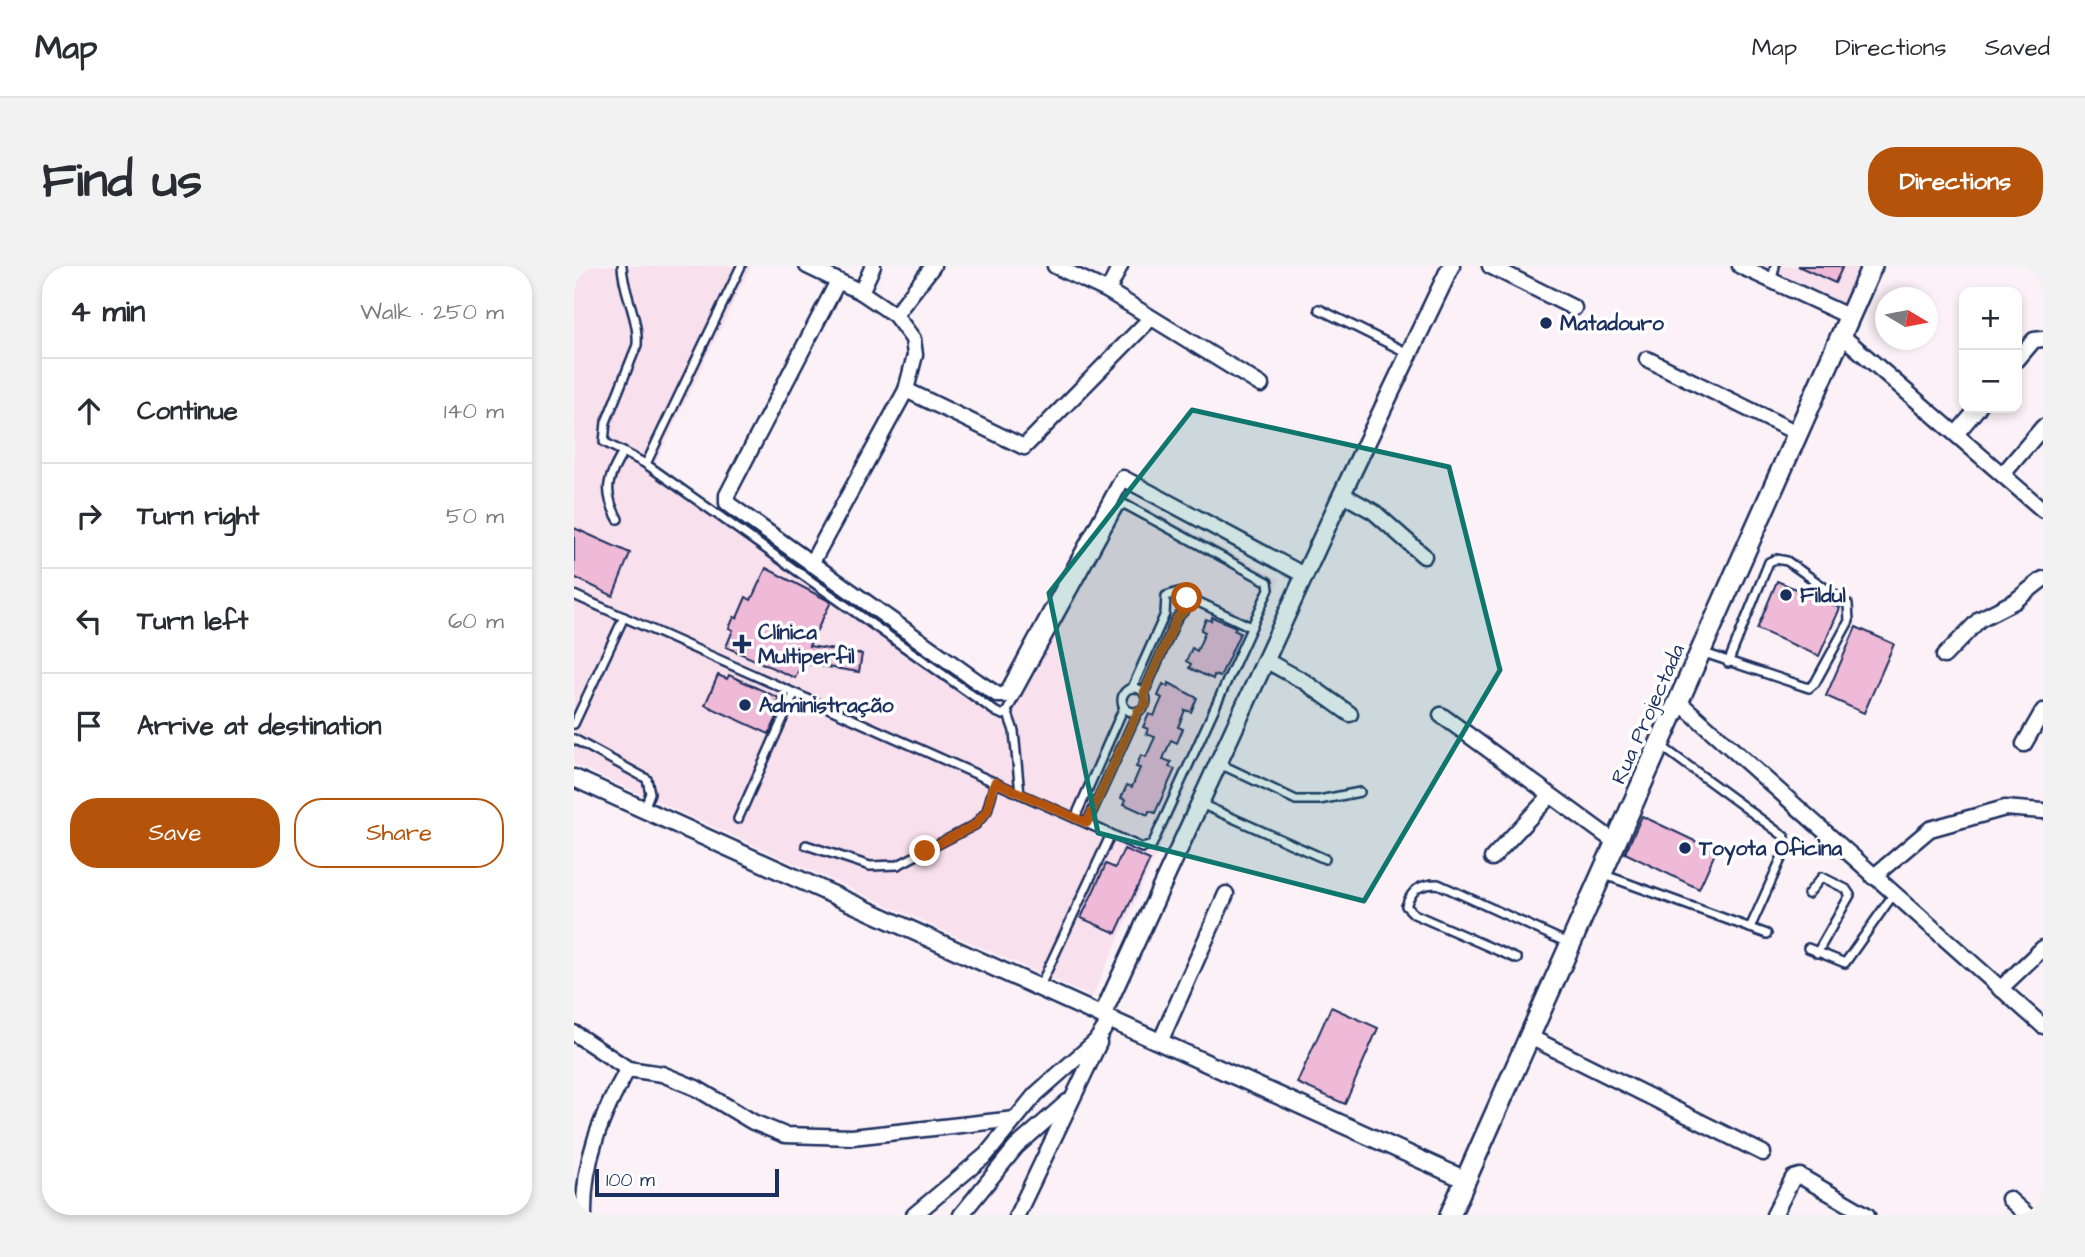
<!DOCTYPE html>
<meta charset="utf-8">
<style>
:root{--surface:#fff;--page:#f2f2f3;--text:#2b2b33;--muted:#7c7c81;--line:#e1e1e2;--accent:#b45309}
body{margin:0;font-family:"Architects Daughter",sans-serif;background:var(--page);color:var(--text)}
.controls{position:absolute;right:21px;top:21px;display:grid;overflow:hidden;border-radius:14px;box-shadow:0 4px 10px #0003}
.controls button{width:63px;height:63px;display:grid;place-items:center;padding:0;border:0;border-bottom:2px solid var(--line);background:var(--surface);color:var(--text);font:35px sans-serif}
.compass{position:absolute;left:1301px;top:21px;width:63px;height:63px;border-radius:50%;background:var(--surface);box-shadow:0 4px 10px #0003;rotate:100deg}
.scale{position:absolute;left:21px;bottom:18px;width:184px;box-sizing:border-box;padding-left:7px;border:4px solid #1b2f5e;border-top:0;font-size:19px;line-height:24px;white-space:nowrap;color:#1b2f5e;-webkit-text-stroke:5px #fff;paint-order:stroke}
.stop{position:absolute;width:21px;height:21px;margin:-16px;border:5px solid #b45309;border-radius:50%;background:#fff}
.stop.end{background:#b45309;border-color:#fff;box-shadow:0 2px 7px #0008}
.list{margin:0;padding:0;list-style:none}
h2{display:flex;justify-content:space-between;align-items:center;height:91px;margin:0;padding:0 28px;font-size:30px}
h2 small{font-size:23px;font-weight:400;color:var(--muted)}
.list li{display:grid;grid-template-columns:46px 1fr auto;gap:21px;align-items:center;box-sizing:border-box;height:105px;padding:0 28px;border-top:2px solid var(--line)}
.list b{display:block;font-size:26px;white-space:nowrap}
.list em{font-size:23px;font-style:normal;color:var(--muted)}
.actions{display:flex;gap:14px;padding:21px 28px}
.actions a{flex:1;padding:16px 0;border:2px solid var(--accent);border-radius:28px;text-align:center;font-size:24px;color:var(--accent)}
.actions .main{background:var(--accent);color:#fff}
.icon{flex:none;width:38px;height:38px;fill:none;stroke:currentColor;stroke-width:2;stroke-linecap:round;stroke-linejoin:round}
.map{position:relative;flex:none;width:1469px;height:949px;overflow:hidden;border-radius:28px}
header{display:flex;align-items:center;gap:42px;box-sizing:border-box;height:98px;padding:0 35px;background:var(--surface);border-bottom:2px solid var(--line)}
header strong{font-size:33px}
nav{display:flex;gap:38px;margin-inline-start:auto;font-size:24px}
.intro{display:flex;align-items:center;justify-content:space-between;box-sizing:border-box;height:168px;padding:0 42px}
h1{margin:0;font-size:49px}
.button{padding:18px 32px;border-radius:28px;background:var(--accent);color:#fff;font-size:24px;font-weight:700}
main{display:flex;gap:42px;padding:0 42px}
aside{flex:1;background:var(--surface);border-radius:28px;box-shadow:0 4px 10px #0003}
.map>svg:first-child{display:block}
.built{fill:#f8e0ed}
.building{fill:#eebad7;stroke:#1b2f5e;stroke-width:2}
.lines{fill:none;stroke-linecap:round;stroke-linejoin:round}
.service-casing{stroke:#1b2f5e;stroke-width:12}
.minor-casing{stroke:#1b2f5e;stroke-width:19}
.tertiary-casing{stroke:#1b2f5e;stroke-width:21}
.secondary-casing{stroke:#1b2f5e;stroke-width:24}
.service{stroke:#fff;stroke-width:7}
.minor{stroke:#fff;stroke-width:14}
.tertiary{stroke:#fff;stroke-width:16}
.secondary{stroke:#fff;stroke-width:19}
.route{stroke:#b45309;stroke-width:9}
.marked{fill:#0f766e;fill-opacity:0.2;stroke:#0f766e;stroke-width:5;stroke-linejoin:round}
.poi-dot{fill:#1b2f5e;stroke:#fff;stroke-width:2.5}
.labels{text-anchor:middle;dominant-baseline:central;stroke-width:7;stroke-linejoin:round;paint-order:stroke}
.poi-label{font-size:21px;font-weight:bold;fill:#1b2f5e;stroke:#fff;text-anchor:start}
.street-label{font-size:21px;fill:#1b2f5e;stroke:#fff}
</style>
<header>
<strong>Map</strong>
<nav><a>Map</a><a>Directions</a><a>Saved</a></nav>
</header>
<div class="intro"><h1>Find us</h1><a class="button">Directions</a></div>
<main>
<aside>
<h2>4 min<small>Walk · 250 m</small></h2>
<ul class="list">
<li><svg class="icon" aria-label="ahead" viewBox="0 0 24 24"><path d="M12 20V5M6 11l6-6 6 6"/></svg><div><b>Continue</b></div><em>140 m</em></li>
<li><svg class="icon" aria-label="right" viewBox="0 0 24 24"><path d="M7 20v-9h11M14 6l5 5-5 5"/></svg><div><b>Turn right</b></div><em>50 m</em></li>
<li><svg class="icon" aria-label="left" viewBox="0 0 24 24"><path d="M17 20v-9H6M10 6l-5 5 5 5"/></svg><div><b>Turn left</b></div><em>60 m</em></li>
<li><svg class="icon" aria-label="arrive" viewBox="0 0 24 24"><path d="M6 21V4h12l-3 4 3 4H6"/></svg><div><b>Arrive at destination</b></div></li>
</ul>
<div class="actions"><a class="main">Save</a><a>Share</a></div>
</aside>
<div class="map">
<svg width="1469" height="949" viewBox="0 0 1469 949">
<rect width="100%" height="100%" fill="#fcf1f7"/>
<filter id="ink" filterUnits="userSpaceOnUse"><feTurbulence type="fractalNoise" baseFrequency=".0143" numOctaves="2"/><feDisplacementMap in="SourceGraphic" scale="14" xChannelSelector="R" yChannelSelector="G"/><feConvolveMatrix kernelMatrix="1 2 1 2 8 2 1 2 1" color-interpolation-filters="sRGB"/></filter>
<g filter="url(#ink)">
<!-- built -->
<g class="built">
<polygon points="0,0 177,0 81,198 428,442 544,227 706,313 518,731 0,498"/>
<polygon points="1189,0 1297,0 1278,41"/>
</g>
<!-- building -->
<g class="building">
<polygon points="1224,0 1269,0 1261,17"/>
<polygon points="0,262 56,287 39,330 0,311"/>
<polygon points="192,302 257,336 235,380 288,388 285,406 228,397 221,412 152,381 159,364 155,362 160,351 163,352 172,331 177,334"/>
<polygon points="1203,315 1266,342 1245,390 1183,363"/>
<polygon points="638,351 662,361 660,364 666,367 646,411 640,409 639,413 615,402 617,398 612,395 618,382 623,385 631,366 627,364 632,353 637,355"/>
<polygon points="1282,361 1320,378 1290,447 1252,430"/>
<polygon points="144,409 153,413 155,409 205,432 203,436 209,439 195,468 131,439"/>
<polygon points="595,417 623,432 617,446 611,444 604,461 609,463 603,477 597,474 589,493 597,496 595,501 601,503 581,547 575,545 574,549 550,538 552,534 547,532 553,519 558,521 566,502 562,501 567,489 572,491 581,471 572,468 574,463 569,461 575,448 580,450 588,432 584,430 589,418 594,421"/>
<polygon points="1068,550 1142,585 1125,623 1051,587"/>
<polygon points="550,583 576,594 542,667 507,652 532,598 541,602"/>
<polygon points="757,741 804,762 771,838 723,817"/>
</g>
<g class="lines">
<defs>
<g id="service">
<path d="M48,0c1,27 17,52 15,79l-31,77 -2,20 42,22"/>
<polyline points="1198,14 1201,0"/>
<polyline points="745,43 836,88"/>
<path d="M44,253c-16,-29 -10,-40 5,-67"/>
<polyline points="0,329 568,582 578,579 695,323 694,316 550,238 544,242 433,445 429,449 422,446 72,198 167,0"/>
<polyline points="612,330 677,361"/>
<polyline points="1127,386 1235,422 1241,417 1275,355 1274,338 1213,295 1202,293 1195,296 1154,397"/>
<circle cx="560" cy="434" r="12"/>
<polyline points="558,422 591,348 592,330 604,326 613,332 611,344 603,352 570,427"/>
<polyline points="433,445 440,465 446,528"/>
<polyline points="0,458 50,351"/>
<polyline points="0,473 73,513 76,527 70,543"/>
<polyline points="1086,479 1211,571 1212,582 1176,662"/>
<polyline points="646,498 722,534 745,534 786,526"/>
<polyline points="627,538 751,593"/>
<polyline points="501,552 550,441"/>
<polyline points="164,553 220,428"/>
<polyline points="513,557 564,445"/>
<polyline points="232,579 296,600 324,599 401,559 413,545 421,516"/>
<polyline points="1028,608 1193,668"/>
<polyline points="1234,628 1248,611 1272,623 1276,629 1243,687"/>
<polyline points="1234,682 1271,697 1319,629"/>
<path d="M943,693l-103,-45 -8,-8c6,-17 14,-22 32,-22l132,60"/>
<polyline points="465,722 537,568"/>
</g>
<g id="minor">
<polyline points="233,0 287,26 321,49 339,73 341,89 332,124 237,298"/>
<polyline points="481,0 534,25 687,119"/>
<polyline points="916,0 1000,42"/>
<polyline points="1166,0 1274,50"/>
<polyline points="264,15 153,229 153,237 404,416 424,429 432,429 549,212 730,309"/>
<polyline points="534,25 546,0"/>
<polyline points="287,26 299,0"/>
<polyline points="321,49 359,0"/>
<polyline points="1266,68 1469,244"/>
<polyline points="1073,93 1225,168"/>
<polyline points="1443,94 1460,74 1469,73"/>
<polyline points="332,124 450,181 577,52"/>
<polyline points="1383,167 1404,142"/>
<polyline points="1429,208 1469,161"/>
<polyline points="768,228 800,246 850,290"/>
<polyline points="1370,390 1406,353 1441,335 1469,313"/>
<polyline points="691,394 731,416 776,448"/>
<polyline points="1104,435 1469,760"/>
<polyline points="867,449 1041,576"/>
<polyline points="1450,478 1469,445"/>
<polyline points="918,592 976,530"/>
<polyline points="1299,611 1356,563 1431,542 1469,545"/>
<polyline points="1426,723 1469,682"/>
<polyline points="0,767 54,803 88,808 122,822 179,856 211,869 278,871 441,853"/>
<polyline points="956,771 1189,887"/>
<polyline points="586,776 652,628"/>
<polyline points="1435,933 1453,949"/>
<path d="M10,949c-1,-55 17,-99 44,-146"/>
<polyline points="340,949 412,889 462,828 522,775 536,754"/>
<polyline points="387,949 442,881 493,836"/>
<polyline points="443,949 525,777"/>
<polyline points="1200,949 1219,912 1226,910 1293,949"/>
</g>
<g id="tertiary">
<polyline points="0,512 892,914"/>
<polyline points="528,750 768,228 877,0"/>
</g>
<polyline id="secondary" points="876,949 1298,0"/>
</defs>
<!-- service casing -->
<use href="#service" class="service-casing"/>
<!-- minor casing -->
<use href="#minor" class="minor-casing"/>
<!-- tertiary casing -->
<use href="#tertiary" class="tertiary-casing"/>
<!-- secondary casing -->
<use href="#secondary" class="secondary-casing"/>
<!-- service -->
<use href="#service" class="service"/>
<!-- minor -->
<use href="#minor" class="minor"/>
<!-- tertiary -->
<use href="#tertiary" class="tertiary"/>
<!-- secondary -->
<use href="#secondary" class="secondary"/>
</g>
</g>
<g class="lines" filter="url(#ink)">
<!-- route -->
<polyline class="route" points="351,585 401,559 413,545 421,516 513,557 564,445 572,439 570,427 603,352 611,344 613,332"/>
</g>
<!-- marked area -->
<path class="marked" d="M618,144l257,57 51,203 -136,231 -266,-68 -49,-240z"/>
<!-- markers -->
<g class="poi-dot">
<circle cx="972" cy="57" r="7"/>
<circle cx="1212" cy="329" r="7"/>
<path d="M164.5 367.5h7v7h7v7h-7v7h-7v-7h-7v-7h7z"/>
<circle cx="171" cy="439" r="7"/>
<circle cx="1111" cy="582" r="7"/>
</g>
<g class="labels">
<!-- poi labels -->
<g class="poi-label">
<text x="986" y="57">Matadouro</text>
<text x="1226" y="329">Fildul</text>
<text x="184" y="366">Clínica<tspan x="184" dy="24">Multiperfil</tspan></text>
<text x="185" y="439">Administração</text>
<text x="1125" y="582">Toyota Oficina</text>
</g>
<!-- street labels -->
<g class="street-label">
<text transform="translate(1074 448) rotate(-66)">Rua Projectada</text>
</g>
</g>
</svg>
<div class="controls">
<button>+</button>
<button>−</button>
</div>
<svg class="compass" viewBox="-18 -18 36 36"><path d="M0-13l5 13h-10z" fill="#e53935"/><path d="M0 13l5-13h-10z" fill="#7c7c81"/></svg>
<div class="scale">100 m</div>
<div class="stop" style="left:613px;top:332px"></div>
<div class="stop end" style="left:351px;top:585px"></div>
</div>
</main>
